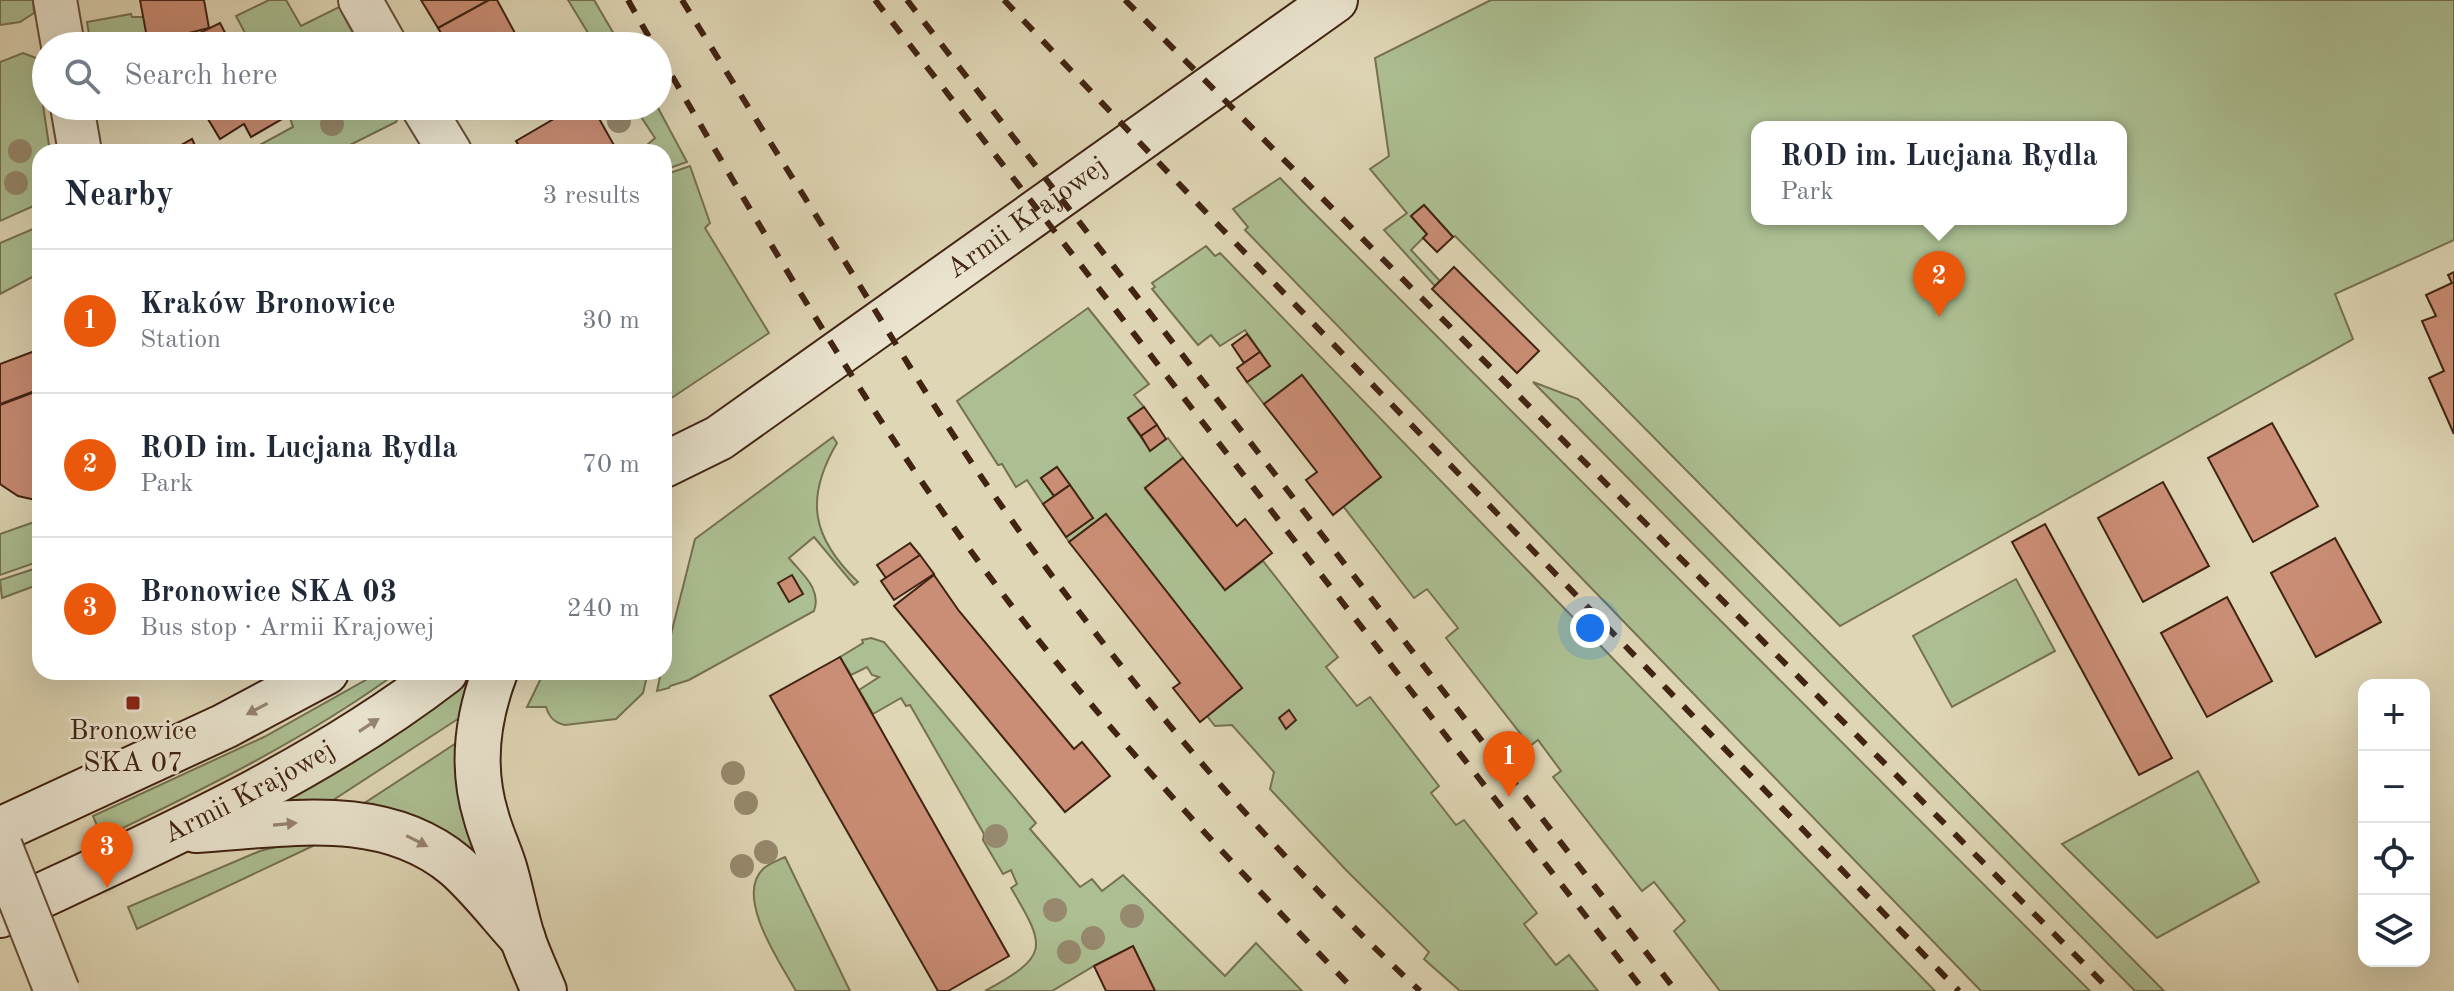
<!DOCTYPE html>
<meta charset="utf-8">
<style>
:root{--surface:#fff;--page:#f2f2f3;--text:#1f2937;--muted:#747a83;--line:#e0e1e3;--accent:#ea580c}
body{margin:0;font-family:"Old Standard TT",serif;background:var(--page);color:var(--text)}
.controls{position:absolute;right:24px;bottom:24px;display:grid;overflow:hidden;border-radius:16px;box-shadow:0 8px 32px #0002}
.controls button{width:72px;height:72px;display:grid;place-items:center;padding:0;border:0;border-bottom:2px solid var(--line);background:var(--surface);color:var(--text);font:40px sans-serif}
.you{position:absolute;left:1590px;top:628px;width:28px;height:28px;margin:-20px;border:6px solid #fff;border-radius:50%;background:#1a73e8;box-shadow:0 0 0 12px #1a73e833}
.badge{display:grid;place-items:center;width:52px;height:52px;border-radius:50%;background:var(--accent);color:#fff;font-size:26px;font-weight:700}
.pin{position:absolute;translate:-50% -66px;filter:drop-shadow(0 2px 4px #0008)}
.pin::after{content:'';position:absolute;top:42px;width:28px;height:24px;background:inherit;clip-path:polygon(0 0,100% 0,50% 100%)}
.popup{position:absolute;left:1751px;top:121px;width:376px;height:104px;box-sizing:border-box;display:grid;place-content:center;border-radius:16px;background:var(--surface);filter:drop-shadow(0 2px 6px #0005);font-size:26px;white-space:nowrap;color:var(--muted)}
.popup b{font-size:30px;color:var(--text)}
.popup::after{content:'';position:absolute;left:50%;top:100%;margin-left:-16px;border:16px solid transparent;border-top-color:var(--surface)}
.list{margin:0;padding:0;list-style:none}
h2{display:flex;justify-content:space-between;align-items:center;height:104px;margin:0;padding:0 32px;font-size:34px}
h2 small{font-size:26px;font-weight:400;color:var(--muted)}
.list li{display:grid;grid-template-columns:52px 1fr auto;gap:24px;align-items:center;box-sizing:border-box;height:144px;padding:0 32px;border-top:2px solid var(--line)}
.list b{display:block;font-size:30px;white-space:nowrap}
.list p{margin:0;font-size:26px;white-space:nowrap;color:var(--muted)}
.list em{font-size:26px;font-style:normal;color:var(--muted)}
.icon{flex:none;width:44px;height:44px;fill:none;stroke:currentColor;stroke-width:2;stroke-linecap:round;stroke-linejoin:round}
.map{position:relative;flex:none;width:2454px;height:991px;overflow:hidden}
.search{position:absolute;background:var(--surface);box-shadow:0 8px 32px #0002;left:32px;top:32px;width:640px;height:88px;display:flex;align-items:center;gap:20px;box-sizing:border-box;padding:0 28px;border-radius:44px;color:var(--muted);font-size:30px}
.panel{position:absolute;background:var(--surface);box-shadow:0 8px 32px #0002;left:32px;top:144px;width:640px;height:536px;border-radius:24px}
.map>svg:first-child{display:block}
.green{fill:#acbf92;stroke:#767152;stroke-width:2;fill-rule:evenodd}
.building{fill:#ca8d75;stroke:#412312;stroke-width:2}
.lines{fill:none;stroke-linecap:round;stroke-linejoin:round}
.minor-casing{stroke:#68503b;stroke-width:46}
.secondary-casing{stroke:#412312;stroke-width:48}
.minor{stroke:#eae4cf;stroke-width:42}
.secondary{stroke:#eae4cf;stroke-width:44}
.rail{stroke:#412312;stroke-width:6;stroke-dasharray:14 14;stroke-linecap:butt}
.tertiary-bridge-casing{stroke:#68503b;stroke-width:48;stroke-linecap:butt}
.tertiary-bridge{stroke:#eae4cf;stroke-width:44}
.tree{fill:#97896d}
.oneway{fill:#968470}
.poi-dot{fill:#8f2418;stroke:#eae4cf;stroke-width:3}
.labels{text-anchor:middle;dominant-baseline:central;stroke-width:6;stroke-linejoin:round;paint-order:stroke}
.street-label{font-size:28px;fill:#412312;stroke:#eae4cf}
.poi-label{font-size:28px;fill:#412312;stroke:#eae4cf}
</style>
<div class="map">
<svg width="2454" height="991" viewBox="0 0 2454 991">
<rect width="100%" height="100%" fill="#dfd6b5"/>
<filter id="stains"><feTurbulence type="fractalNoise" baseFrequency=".0025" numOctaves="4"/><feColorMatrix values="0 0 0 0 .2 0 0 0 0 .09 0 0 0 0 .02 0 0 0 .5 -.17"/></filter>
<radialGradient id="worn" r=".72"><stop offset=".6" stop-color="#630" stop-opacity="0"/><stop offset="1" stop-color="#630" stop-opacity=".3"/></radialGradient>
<!-- green -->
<g class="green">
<polygon points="0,0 33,0 34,13 20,22 0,25"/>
<path d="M269,0h17l15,26 38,-19 14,26c-33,15 -66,13 -101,13l-16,-30z"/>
<polygon points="568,0 594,0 621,46 596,46"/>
<path d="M1491,0h963v240l-119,54 18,45 -513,287 -385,-390 -2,1 -29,-32 -13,11 16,18 -16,16 29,31 -5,5 -51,-56 23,-17 -37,-44 19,-13 -14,-98zM1757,127h364v92h-364z"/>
<polygon points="131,14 132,17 144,17 148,43 194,32 166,46 91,46 87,22"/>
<polygon points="23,53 36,58 50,152 40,152 40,203 0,221 0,62"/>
<polygon points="303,106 395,106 400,114 396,122 336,152 247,152 293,127 290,118"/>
<polygon points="634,106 657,106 687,162 664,170 664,152 639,152 655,138"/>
<polygon points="690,166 710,223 705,228 769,333 664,403 664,175"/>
<polygon points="1280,178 1306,205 2090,991 1981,991 1245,230 1248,227 1233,209"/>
<polygon points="40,226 40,273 0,294 0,243"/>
<polygon points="1206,246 1215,256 1220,253 1935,991 1720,991 1674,931 1685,921 1654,882 1642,891 1553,777 1561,771 1538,740 1530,746 1446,638 1458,628 1427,589 1414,598 1343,506 1381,477 1302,375 1264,404 1247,382 1270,366 1245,330 1220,346 1211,335 1198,345 1152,289 1155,287 1152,283"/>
<polygon points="1088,308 1149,384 1134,395 1144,407 1128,419 1150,450 1168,438 1183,458 1145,489 1225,590 1263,561 1338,657 1326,667 1357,706 1370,697 1439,786 1431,793 1456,825 1464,820 1537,913 1524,924 1556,965 1569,955 1598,991 1460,991 1424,959 1429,952 1346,870 1270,789 1274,772 1232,725 1215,726 1207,716 1242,688 1106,514 1069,542 1066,537 1093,518 1057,467 1041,478 1054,496 1043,504 1027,480 1016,487 1002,464 998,465 957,401"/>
<polygon points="1533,382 1578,399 2164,991 2135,991"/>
<path d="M833,437l4,6c-33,56 -25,95 21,139l-4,3 -40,-48 -25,21c13,16 33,31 25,53l-125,69 -19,6 -1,2 -12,3 4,-19h3v-10l31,-123z"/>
<polygon points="40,520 40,561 0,575 0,534"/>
<polygon points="40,567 40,584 2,598 0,580"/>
<polygon points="2016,579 2055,651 1952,707 1913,636"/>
<path d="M871,638l13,4 152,181 -6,6 50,58 12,-8 10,12 21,-16 102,101 31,-33 46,48h-147l-22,-45 -39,20 -42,25h-67c64,-35 62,-43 26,-103l6,-4 -6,-14 -8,4 -20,-34 1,-6 -74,-129 -4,1 -5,-8 -28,16 -14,-24 20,-13 -7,-2 -5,-8 -16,8 -11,-18 23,-14 -1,-3z"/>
<path d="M380,672h18c-92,67 -194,117 -296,166l-9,-22 171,-79z"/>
<path d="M544,672h104l-5,21 -27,26 -51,6c-11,-2 -16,-8 -19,-18h-19z"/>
<polygon points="472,680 464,715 327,804 279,804 390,739"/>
<polygon points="461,740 487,870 360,806"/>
<polygon points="2198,771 2259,882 2157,938 2062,844"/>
<polygon points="317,844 137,929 128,907 260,851 284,845"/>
<path d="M785,857l65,134h-54c-15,-27 -62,-94 -33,-122 5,-5 16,-9 22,-12z"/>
</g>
<!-- building -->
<g class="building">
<polygon points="140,0 204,0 209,28 148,43"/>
<polygon points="421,0 489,0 438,28"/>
<polygon points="489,0 497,0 522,46 449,46 438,28"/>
<polygon points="220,23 232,46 240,41 243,46 173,46"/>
<polygon points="206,106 276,106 282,119 251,137 244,124 220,139 202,109"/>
<polygon points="576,106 587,106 594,117 597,115 615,147 605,152 523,152 516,141"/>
<polygon points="192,139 198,152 169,152"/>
<polygon points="1424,205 1453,237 1437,252 1423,238 1427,234 1411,216"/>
<polygon points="1454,267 1539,351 1517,373 1432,289"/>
<polygon points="2454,272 2454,434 2429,378 2444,371 2422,321 2436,316 2426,295 2452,283 2448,275"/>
<polygon points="1247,334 1260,352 1244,363 1232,345"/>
<polygon points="40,349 40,389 0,404 0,364"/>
<polygon points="1260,352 1270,366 1247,382 1237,368"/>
<polygon points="1302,375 1381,477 1333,515 1306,480 1317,472 1264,404"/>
<polygon points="40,390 40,501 18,496 0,484 0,405"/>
<polygon points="1144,407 1157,425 1141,436 1128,418"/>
<polygon points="2272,423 2318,506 2253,542 2208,458"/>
<polygon points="1157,425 1166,439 1150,451 1141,436"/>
<polygon points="1183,458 1237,526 1245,519 1272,553 1225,590 1145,488"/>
<polygon points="1057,467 1070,485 1054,496 1041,478"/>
<polygon points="2163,482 2209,566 2143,602 2098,518"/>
<polygon points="1070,485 1093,518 1066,537 1043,504"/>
<polygon points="1106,514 1242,688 1200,722 1173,688 1180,683 1069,542"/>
<polygon points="2045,524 2172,758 2139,775 2012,542"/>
<polygon points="2335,538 2381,622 2316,657 2271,573"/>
<polygon points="910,543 920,555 886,578 877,565"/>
<polygon points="920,555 934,574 894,600 881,581"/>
<polygon points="792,575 803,594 789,602 778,583"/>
<polygon points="934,575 959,611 1074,749 1082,742 1110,776 1065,812 894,606"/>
<polygon points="2227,597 2272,681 2207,717 2161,633"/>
<polygon points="840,657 1009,956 948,991 938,991 770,696"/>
<polygon points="1289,710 1296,720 1286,729 1279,718"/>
<polygon points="1133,946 1155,991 1106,991 1094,966"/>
</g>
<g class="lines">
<defs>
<g id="minor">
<polyline points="55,0 63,46"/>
<polyline points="360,0 386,46"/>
<polyline points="72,106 80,152"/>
<polyline points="422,106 450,152"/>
</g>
<g id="secondary">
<path id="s1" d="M664,465l55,-27 616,-438"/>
<path d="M495,672c-18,47 -24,95 -9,144 5,20 15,38 20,58 6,22 10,44 17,66 6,17 14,34 21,51"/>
<polyline points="0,830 225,726 326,672"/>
<path d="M196,830c88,-5 186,-26 260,36 24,21 45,49 67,73"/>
<path id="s2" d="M0,915c153,-72 310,-139 445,-243"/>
</g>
</defs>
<!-- minor casing -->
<use href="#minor" class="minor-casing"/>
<!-- secondary casing -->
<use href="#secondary" class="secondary-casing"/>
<!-- minor -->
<use href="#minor" class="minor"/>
<!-- secondary -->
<use href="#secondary" class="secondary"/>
<!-- rail -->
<g class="rail">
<polyline points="628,0 654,46"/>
<path d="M682,0c58,94 116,187 175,281 40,65 80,131 123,194 128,186 275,362 440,516"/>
<polyline points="875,0 1644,991"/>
<polyline points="907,0 1676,991"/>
<polyline points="1004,0 1221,228 1959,991"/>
<polyline points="1125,0 2111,991"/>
<path d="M658,52c108,185 214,370 344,541 107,142 230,270 353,398"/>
</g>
<defs>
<polyline id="tertiary-bridge" points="0,847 57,991"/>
</defs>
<!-- tertiary-bridge casing -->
<use href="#tertiary-bridge" class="tertiary-bridge-casing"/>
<!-- tertiary-bridge -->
<use href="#tertiary-bridge" class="tertiary-bridge"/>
</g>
<!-- trees -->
<g class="tree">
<circle cx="619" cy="121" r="12"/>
<circle cx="332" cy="124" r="12"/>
<circle cx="20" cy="151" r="12"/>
<circle cx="16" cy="183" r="12"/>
<circle cx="733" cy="773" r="12"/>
<circle cx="746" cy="803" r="12"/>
<circle cx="996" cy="836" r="12"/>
<circle cx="766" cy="852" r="12"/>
<circle cx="742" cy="866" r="12"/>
<circle cx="1055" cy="910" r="12"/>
<circle cx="1132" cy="916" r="12"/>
<circle cx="1093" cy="938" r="12"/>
<circle cx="1069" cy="952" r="12"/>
</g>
<!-- one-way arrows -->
<defs><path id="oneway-solid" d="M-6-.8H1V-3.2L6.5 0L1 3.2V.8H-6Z" transform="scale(2)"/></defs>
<g class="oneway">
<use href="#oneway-solid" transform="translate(257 709) rotate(152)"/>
<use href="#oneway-solid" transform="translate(369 725) rotate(-33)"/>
<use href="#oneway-solid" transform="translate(285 824) rotate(-5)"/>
<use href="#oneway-solid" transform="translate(417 841) rotate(27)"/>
</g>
<!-- markers -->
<rect class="poi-dot" x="125" y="695" width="16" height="16" rx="4"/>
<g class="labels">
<!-- street labels -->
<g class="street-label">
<text stroke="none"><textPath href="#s1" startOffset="440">Armii Krajowej</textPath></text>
<text stroke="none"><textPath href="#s2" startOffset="278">Armii Krajowej</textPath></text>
</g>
<!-- poi labels -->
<g class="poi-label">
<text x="133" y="732">Bronowice<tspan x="133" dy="32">SKA 07</tspan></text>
</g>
</g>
<rect width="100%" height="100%" filter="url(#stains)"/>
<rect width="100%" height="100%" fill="url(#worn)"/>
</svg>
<div class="controls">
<button>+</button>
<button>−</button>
<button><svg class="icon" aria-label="locate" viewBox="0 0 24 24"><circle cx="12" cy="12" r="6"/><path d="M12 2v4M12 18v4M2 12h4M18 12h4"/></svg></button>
<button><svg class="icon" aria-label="layers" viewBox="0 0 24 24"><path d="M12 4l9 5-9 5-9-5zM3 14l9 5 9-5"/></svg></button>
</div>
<div class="you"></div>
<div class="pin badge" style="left:1509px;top:797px">1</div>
<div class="pin badge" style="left:1939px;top:317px">2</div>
<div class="popup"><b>ROD im. Lucjana Rydla</b>Park</div>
<div class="pin badge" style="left:107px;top:888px">3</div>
<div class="search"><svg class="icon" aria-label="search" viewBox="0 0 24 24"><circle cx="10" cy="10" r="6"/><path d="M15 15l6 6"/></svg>Search here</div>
<section class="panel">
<h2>Nearby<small>3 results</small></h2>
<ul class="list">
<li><span class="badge">1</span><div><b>Kraków Bronowice</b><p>Station</p></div><em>30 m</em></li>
<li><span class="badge">2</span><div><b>ROD im. Lucjana Rydla</b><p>Park</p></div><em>70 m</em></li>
<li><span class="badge">3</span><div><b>Bronowice SKA 03</b><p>Bus stop · Armii Krajowej</p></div><em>240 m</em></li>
</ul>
</section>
</div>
